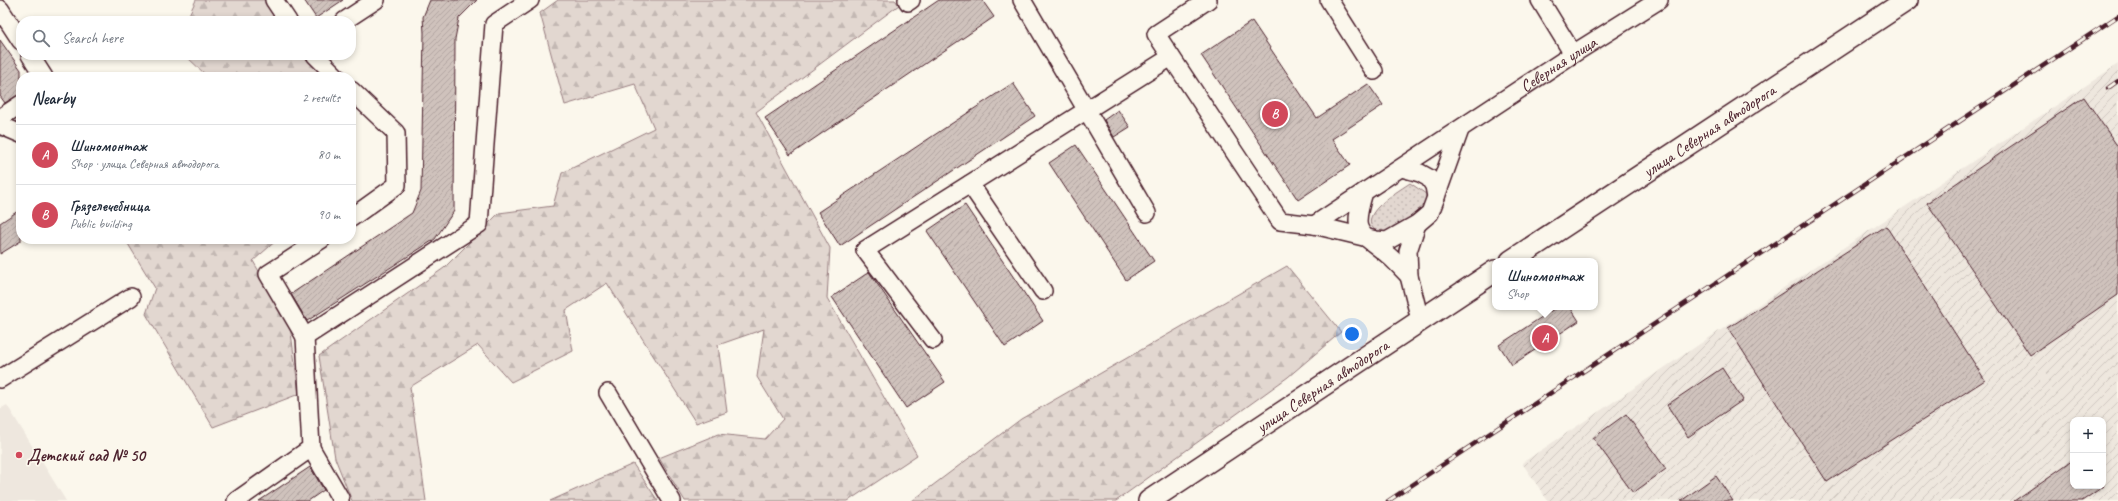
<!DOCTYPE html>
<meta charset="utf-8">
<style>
:root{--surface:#fff;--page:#f2f2f3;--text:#1f2937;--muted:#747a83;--line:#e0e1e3;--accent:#d1495b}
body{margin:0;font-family:Caveat,sans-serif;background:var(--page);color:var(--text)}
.controls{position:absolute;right:12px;bottom:12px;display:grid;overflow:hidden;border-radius:8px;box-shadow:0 2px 6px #0003}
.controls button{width:36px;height:36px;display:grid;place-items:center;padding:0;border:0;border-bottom:1px solid var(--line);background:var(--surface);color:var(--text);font:20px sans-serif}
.you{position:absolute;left:1352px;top:334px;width:14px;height:14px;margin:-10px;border:3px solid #fff;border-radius:50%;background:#1a73e8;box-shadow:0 0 0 6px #1a73e833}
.badge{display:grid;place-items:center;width:26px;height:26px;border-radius:50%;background:var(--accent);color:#fff;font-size:13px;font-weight:700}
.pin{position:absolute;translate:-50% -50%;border:2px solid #fff;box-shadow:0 1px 4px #0006}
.popup{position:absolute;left:1492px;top:258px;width:106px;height:52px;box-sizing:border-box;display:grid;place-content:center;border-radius:8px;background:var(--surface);filter:drop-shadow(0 1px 3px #0005);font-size:13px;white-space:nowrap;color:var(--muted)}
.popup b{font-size:15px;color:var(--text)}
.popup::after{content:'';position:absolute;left:50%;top:100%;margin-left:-8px;border:8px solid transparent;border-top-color:var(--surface)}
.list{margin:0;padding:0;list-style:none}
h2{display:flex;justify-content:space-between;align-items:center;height:52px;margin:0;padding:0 16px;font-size:17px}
h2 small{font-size:13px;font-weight:400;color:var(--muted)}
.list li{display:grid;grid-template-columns:26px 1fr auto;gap:12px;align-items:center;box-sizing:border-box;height:60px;padding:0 16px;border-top:1px solid var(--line)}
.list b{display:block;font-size:15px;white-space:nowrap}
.list p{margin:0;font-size:13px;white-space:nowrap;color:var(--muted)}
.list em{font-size:13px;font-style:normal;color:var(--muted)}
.icon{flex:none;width:22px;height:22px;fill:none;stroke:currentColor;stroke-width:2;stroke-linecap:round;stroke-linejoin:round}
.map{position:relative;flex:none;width:2118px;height:501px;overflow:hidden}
.search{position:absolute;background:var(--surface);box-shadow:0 2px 6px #0003;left:16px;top:16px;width:340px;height:44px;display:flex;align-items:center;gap:10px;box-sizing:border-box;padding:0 14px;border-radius:16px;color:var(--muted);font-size:15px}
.panel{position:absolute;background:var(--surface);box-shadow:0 2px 6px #0003;left:16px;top:72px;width:340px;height:172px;border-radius:16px}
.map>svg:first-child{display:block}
.built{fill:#eee7de}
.industrial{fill:url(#industrial-furrows);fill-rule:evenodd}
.grass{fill:url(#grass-dots);stroke:#967b7e}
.forest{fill:url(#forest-firs);stroke:#967b7e}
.building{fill:url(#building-hatch);stroke:#4a1f2b}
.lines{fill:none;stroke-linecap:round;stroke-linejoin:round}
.minor-casing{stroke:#4a1f2b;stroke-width:20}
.major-casing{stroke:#4a1f2b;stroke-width:24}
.minor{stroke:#fbf7ec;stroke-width:17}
.major{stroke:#fbf7ec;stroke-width:21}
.rail-casing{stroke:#4a1f2b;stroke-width:4.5}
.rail{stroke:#fbf7ec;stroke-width:3;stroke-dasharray:9;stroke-linecap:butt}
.poi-dot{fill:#d1495b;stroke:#fbf7ec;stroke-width:1.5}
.labels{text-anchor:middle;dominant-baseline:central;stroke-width:3.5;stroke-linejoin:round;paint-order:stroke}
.street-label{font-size:17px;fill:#4a1f2b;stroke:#fbf7ec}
.poi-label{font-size:17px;font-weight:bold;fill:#4a1f2b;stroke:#fbf7ec;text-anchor:start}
</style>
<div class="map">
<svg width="2118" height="501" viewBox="0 0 2118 501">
<defs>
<pattern id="industrial-furrows" width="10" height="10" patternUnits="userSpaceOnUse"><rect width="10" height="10" fill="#eee7de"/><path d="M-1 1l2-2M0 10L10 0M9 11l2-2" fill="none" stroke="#cec6bf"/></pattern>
<pattern id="grass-dots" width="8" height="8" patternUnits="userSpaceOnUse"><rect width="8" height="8" fill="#e2d7d0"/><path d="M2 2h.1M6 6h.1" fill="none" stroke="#c3b8b3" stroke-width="1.8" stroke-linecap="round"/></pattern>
<pattern id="forest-firs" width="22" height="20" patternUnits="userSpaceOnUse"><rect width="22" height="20" fill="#e2d7d0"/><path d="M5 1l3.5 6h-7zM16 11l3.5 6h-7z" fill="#c3b8b3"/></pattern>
<pattern id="building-hatch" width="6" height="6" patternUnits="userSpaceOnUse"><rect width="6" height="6" fill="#cfc2bc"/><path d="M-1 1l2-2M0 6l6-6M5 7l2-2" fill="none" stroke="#b3a6a2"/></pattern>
</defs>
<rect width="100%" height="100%" fill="#fbf7ec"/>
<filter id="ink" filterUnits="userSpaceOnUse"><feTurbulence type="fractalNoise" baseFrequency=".025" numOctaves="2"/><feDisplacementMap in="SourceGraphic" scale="8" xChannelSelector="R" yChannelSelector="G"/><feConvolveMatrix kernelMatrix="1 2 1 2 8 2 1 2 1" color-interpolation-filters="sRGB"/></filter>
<g filter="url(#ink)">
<!-- built -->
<polygon class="built" points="7,405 66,501 0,501 0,409"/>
<!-- industrial -->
<path class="industrial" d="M2118,64v437h-570l-26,-38zM2073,420h30v66h-30z"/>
<!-- grass -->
<path class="grass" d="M1410,183l16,11 -1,14 -37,25 -12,-1c-1,-2 -4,-5 -5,-7 -6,-15 29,-35 39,-42z"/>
<!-- forest -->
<g class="forest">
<polygon points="196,0 281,0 295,21 186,21"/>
<polygon points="558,0 895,0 899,5 756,112 830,248 827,298 917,455 848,501 685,501 659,458 718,434 765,439 783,419 757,377 764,329 718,345 727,412 696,423 607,283 566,310 573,351 511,382 478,345 410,387 426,501 352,501 335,458 319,356 444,268 499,213 553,206 562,173 654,128 635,84 565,105 540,13"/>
<polygon points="185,55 318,55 333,77 208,77"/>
<polygon points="125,239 278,239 253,261 290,325 299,394 213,427 146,314 155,288"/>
<polygon points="1287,266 1341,332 1288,377 1116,501 912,501 1021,419"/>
<polygon points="633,464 658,501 550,501"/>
</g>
<!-- building -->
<g class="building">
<polygon points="304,0 343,0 316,18"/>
<polygon points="430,0 477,0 459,18 455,39 454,211 435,239 307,321 291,294 412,213 421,191 424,33 423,17"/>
<polygon points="939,0 982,0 994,17 790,155 765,118"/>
<polygon points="1252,21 1317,118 1368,84 1383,105 1332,139 1350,165 1298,200 1201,55"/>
<polygon points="0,40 21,70 21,94 5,103 0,96"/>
<polygon points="1013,83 1035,116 840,246 818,212"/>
<polygon points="2084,97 2118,147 2118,295 2030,355 1927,203"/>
<polygon points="1118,110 1130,127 1114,137 1104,120"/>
<polygon points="1076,145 1154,261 1126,280 1049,163"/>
<polygon points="965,205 1043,321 1005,347 927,231"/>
<polygon points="21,209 21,241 0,254 0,223"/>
<polygon points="1886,226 1985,380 1827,482 1728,328"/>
<polygon points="869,272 945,382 906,408 832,297"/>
<polygon points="1557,307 1570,307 1579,321 1512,365 1499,345"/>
<polygon points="1722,368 1743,400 1688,437 1667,405"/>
<polygon points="1626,414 1666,469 1633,493 1593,438"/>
<polygon points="2073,460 2073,486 2104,486 2082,501 2014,501"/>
<polygon points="310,467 324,490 308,501 259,501"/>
<polygon points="1716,476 1733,501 1681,501"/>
</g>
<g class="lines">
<defs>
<g id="minor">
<polyline points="274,0 288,21"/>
<polyline points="907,0 908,2 911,0"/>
<polyline points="1022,0 1147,213"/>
<polyline points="1208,0 1156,34 1280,221 1314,225 1376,240 1387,241 1417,224 1430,213 1436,197 1434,186 1429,178 1420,173 1402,168"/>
<polyline points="1329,0 1374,71"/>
<polyline points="1540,0 1573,54"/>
<polyline points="0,9 21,41"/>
<polyline points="344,21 376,0"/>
<polyline points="30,55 44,77"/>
<polyline points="315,55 337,77"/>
<polyline points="351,90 396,133 397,185 351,218"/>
<polyline points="0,118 21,104"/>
<polyline points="0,125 21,134"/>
<polyline points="970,184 1043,291"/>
<polyline points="1436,197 1460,130"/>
<polyline points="1417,224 1408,251 1409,276 1420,320"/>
<polyline points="1314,225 1364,192"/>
<polyline points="322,239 268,274 305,337 479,224 494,24 530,0"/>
<path id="s1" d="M1409,276c-7,-7 -13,-14 -20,-20 -30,-25 -38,-21 -25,-64l209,-138 86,-54"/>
<polyline points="933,340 865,250 1171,57"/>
<polyline points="0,379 131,297"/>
<polyline points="608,393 672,501"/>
<polyline points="311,448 340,498 340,501"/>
<polyline points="236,501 311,448 305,337"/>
</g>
<g id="major">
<path id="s2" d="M1511,261l396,-261"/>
<path id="s3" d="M1149,501l346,-230"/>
</g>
</defs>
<!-- minor casing -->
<use href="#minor" class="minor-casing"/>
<!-- major casing -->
<use href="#major" class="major-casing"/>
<!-- minor -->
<use href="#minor" class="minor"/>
<!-- major -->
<use href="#major" class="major"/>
<defs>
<g id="rail">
<polyline points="2108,88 2118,81"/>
<polyline points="1388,501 2118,16"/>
</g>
</defs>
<!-- rail casing -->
<use href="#rail" class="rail-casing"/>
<!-- rail -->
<use href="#rail" class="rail"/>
</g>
</g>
<!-- markers -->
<circle class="poi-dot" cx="19" cy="455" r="4"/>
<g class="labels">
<!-- street labels -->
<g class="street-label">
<text stroke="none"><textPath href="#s1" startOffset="339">Северная улица</textPath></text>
<text stroke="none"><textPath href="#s2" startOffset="237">улица Северная автодорога</textPath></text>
<text stroke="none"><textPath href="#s3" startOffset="208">улица Северная автодорога</textPath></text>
</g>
<!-- poi labels -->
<g class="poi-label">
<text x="27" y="455">Детский сад № 50</text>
</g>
</g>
</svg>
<div class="controls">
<button>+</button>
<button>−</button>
</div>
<div class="you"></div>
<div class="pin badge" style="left:1545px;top:338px">A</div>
<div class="popup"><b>Шиномонтаж</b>Shop</div>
<div class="pin badge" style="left:1275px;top:114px">B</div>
<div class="search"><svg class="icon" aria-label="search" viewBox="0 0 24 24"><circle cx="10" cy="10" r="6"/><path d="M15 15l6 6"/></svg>Search here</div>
<section class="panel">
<h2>Nearby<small>2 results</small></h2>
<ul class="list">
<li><span class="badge">A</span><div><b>Шиномонтаж</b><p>Shop · улица Северная автодорога</p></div><em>80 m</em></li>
<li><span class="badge">B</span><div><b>Грязелечебница</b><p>Public building</p></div><em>90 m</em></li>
</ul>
</section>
</div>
